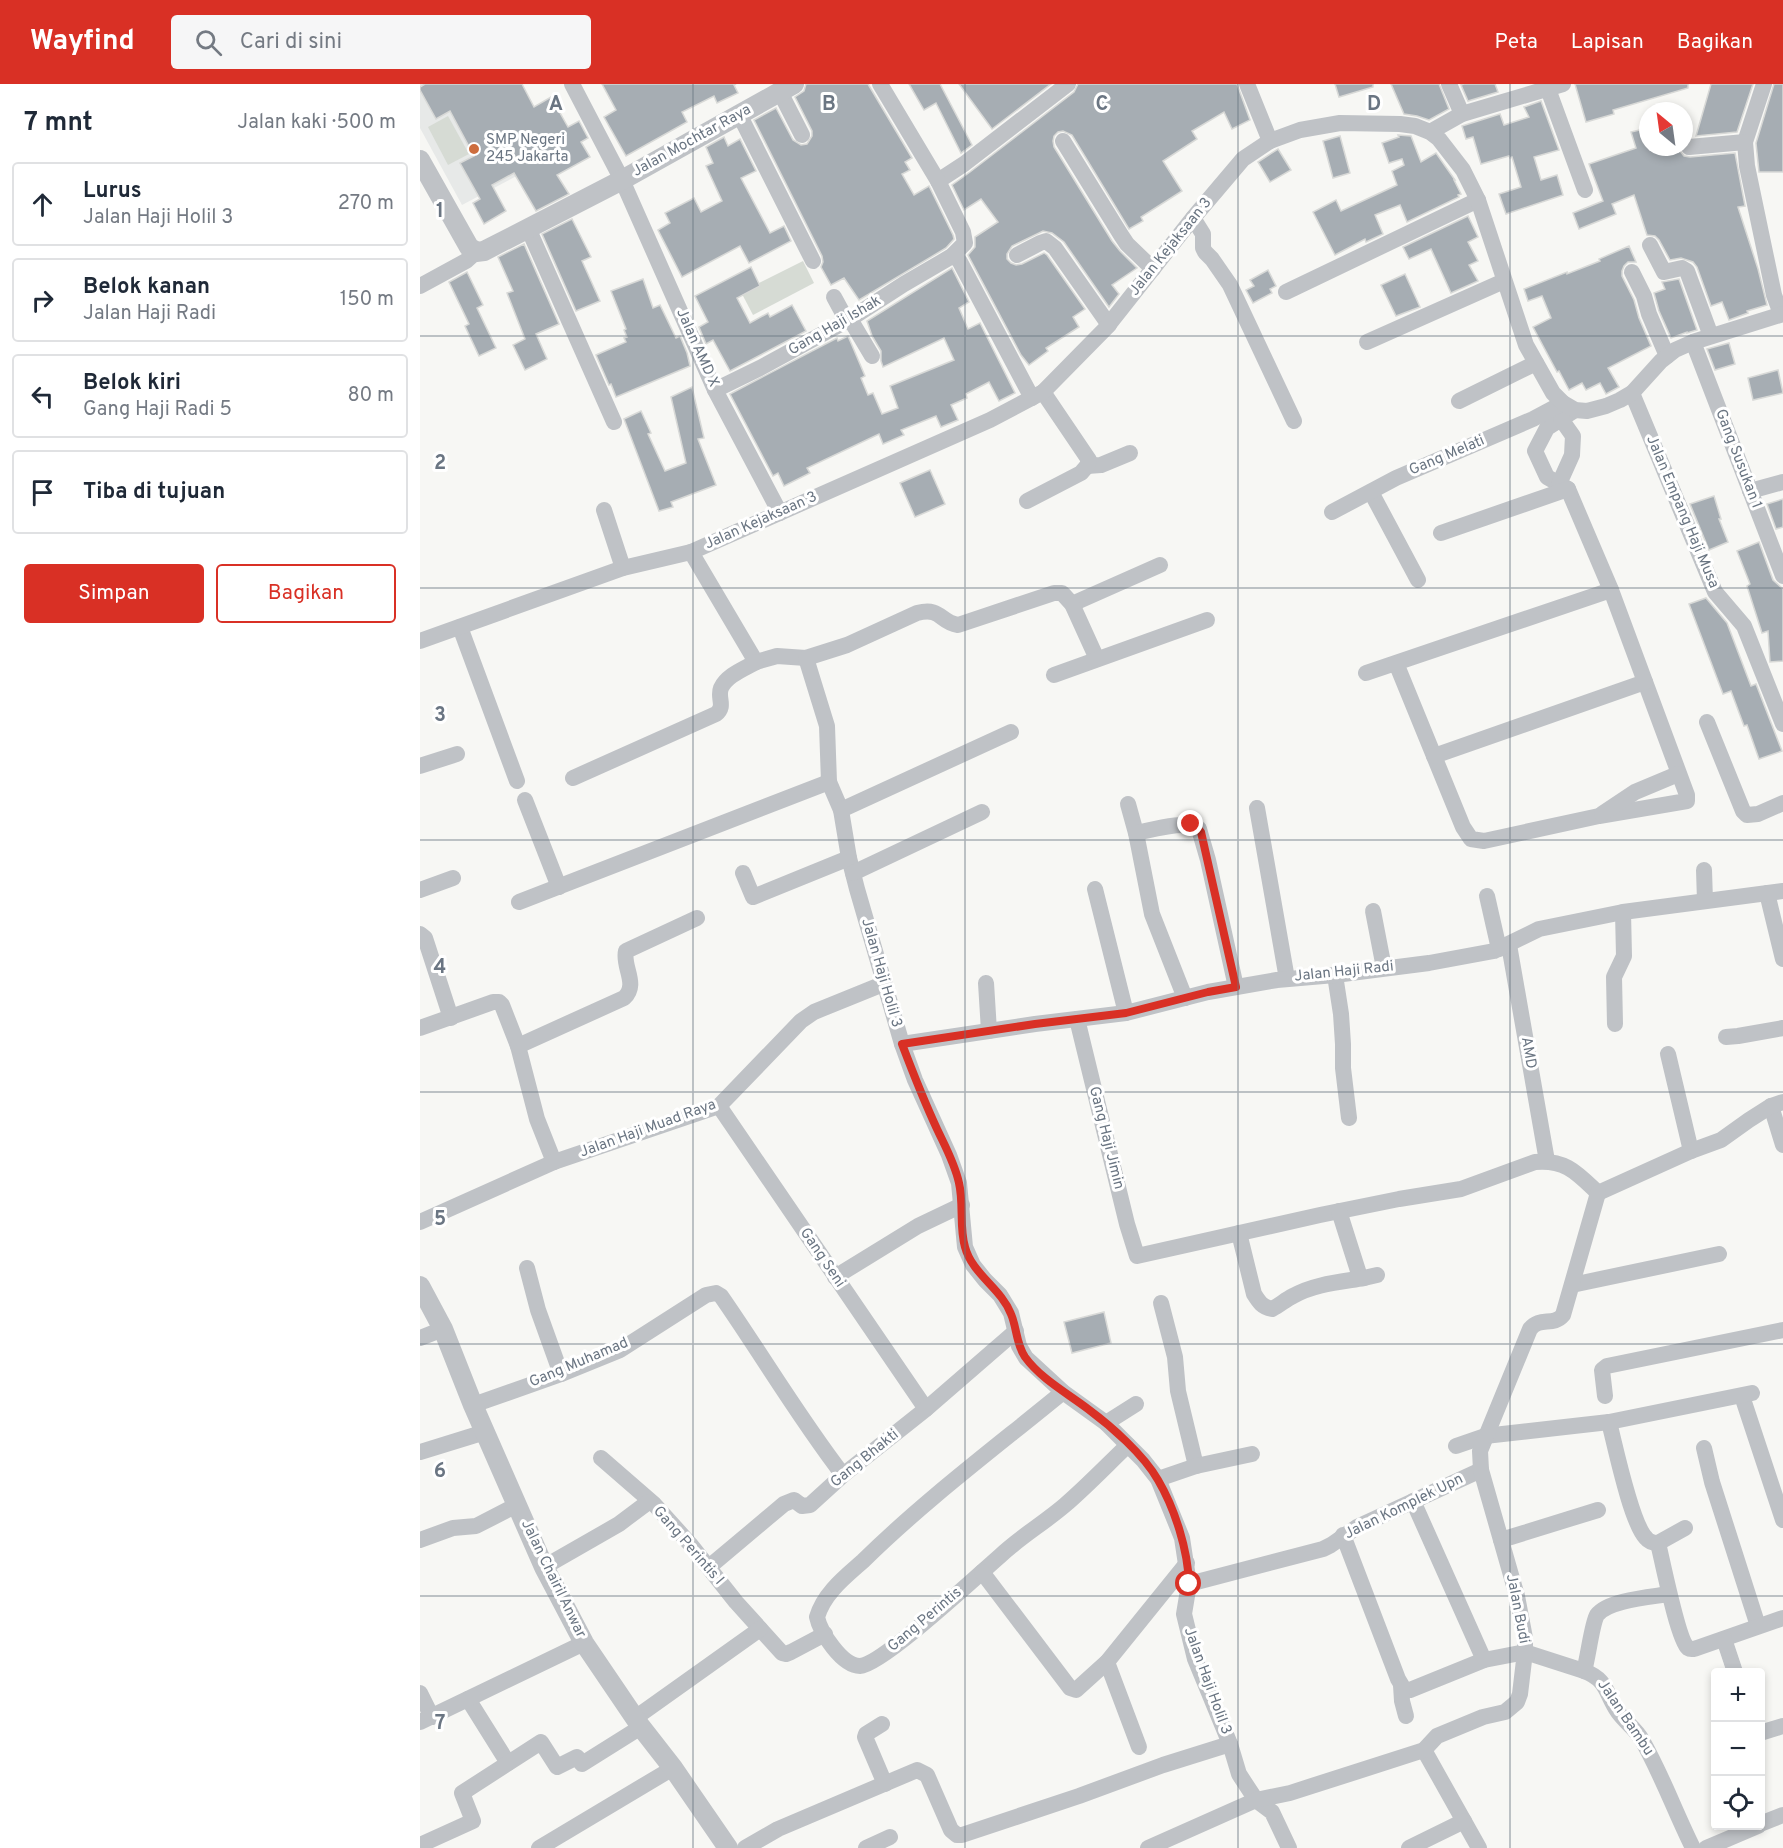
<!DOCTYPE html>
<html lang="id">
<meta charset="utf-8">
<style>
:root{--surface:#fff;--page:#f6f6f7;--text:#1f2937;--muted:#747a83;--line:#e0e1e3;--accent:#d93025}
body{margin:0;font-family:Overpass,sans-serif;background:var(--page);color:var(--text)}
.controls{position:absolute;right:18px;bottom:18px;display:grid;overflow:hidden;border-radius:6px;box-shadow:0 3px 9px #0003}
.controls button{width:54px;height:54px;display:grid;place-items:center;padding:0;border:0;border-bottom:2px solid var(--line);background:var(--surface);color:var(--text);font:30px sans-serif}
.compass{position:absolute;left:1219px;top:18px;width:54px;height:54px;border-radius:50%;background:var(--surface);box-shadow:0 3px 9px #0003;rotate:331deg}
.stop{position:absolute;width:18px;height:18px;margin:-14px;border:4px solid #d93025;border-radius:50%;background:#fff}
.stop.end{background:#d93025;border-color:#fff;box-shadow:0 2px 6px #0008}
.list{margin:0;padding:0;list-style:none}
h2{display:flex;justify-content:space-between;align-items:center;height:78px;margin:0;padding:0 24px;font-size:26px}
h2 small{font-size:20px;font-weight:400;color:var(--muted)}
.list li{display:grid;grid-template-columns:39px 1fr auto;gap:18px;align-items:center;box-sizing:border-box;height:84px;margin:0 12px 12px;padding:0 12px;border:2px solid var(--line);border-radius:6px}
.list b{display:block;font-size:22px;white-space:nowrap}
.list p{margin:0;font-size:20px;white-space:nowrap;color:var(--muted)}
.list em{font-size:20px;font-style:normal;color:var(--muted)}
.actions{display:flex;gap:12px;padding:18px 24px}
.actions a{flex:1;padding:14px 0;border:2px solid var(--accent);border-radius:6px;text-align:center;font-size:21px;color:var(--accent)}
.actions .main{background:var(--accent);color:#fff}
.icon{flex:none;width:33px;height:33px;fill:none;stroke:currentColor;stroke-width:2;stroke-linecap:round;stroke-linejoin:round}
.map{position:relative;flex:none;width:1363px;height:1764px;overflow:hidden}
header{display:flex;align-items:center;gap:36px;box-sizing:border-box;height:84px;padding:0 30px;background:var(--accent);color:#fff}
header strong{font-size:28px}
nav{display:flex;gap:33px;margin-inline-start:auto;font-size:21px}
.search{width:420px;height:54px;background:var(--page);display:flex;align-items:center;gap:15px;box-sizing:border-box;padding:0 21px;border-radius:6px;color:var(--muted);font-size:22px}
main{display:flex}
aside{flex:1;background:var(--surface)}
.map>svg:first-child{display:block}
.built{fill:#e7e9e8}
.green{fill:#d6dbd4}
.building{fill:#a6adb3;stroke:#d8d9d7;stroke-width:1.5}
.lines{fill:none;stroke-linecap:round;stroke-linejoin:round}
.minor{stroke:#bfc2c6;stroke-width:16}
.tertiary{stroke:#bfc2c6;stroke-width:20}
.route{stroke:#d93025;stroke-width:8}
.grid{fill:none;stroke:#6a7582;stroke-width:1.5;stroke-opacity:0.55}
.poi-dot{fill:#cd6d3e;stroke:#fff;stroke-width:2}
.labels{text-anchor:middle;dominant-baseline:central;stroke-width:6;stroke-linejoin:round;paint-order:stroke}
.poi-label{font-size:15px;fill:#6a7582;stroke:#fff;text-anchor:start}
.street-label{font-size:15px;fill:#6a7582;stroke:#fff}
.grid-label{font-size:20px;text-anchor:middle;font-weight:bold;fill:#6a7582;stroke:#fff;stroke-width:6;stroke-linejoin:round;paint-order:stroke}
</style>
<header>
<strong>Wayfind</strong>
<div class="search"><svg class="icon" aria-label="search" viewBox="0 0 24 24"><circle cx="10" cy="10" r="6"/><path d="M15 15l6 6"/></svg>Cari di sini</div>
<nav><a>Peta</a><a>Lapisan</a><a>Bagikan</a></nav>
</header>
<main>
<aside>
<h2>7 mnt<small>Jalan kaki · 500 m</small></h2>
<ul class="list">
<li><svg class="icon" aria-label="ahead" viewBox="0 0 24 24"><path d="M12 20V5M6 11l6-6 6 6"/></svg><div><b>Lurus</b><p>Jalan Haji Holil 3</p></div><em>270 m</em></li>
<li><svg class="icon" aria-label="right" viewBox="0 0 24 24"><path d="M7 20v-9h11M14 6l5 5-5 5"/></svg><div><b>Belok kanan</b><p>Jalan Haji Radi</p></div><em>150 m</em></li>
<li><svg class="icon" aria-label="left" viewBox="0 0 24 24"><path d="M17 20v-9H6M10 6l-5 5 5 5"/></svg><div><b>Belok kiri</b><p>Gang Haji Radi 5</p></div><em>80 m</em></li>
<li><svg class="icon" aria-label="arrive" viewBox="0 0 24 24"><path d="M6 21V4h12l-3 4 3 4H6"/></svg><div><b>Tiba di tujuan</b></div></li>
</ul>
<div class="actions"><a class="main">Simpan</a><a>Bagikan</a></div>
</aside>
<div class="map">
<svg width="1363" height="1764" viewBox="0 0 1363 1764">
<rect width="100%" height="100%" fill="#f7f7f4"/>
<!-- built -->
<polygon class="built" points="0,0 61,0 108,86 42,121 0,44"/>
<!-- green -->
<g class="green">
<polygon points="28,32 49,70 28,81 8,43"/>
<polygon points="383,177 394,199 333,231 321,208"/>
</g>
<!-- building -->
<g class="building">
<polygon points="5,0 102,0 114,23 131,13 148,43 159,37 168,54 161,58 170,73 137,91 149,110 116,127 94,89 72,101 86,127 64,140 53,119 60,115 40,79 54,72 30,27 16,35 0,6 0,3"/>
<polygon points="182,0 316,0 314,1 318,9 297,19 294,12 262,28 267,38 206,72 184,33 196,26"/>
<polygon points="386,0 448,0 492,74 485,78 490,86 482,90 494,111 509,102 533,151 534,155 526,164 439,216 424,194 411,201 401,183 403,178 402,172 334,36 356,24 373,56 381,61 387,60 392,52 392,47 375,13 384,7"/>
<polygon points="489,0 520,0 552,61 541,69 516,19 504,26"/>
<polygon points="539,0 631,0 572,45"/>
<polygon points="658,0 817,0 830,36 812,45 804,28 772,47 777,55 743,77 762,107 721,133 723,137 709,145 652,51 643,47 638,48 634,52 633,57 634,63 692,157 700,167 717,184 692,201 699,210 689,223 644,158 632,149 623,147 592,162 587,170 587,175 591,179 596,181 602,180 624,169 627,171 665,225 653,233 659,243 626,264 628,267 609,281 601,271 548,171 555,163 555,153 578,138 561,115 544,126 532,101 550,88 654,8"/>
<polygon points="915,0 953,0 953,3 919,13"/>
<polygon points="971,0 1019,0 1029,25 1009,36 997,32 984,30"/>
<polygon points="1044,0 1075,0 1078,8 1048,17 1041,1"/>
<polygon points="1155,0 1268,0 1268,4 1193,26 1194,30 1166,38"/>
<polygon points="1291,0 1333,0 1317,48 1276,52"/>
<polygon points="1354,0 1363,0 1363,88 1339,88 1336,59"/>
<polygon points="1121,17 1139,66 1114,73 1121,96 1137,91 1143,111 1086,130 1079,110 1101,103 1092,73 1090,74 1089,72 1061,80 1053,53 1046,55 1042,42 1080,30 1084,41 1109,33 1104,23"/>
<polygon points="1228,44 1228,63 1248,63 1249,70 1260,67 1264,72 1270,73 1315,69 1325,122 1318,123 1338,185 1347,221 1327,227 1328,229 1309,236 1302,218 1291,222 1277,183 1273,178 1261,174 1250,176 1239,156 1235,152 1227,151 1214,111 1192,120 1196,130 1159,145 1153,129 1183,117 1169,80 1216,64 1211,48"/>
<polygon points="978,51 991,52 1001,78 1016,69 1035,96 1034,96 1041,110 1038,111 1039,113 987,138 980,121 955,131 963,150 946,158 945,155 915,171 893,128 916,116 921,127 977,101 972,87 984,81 982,75 969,79 962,59 979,53"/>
<polygon points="920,52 930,89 913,94 903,57"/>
<polygon points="304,53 308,62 320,55 336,87 321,94 350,149 364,142 371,157 329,179 320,162 262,193 238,146 250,139 245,129 274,114 281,128 302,117 286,82 293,79 286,63"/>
<polygon points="858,65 871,86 850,98 838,78"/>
<polygon points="1048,132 1058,153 1048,158 1058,177 1049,181 1058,197 1031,209 1011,165 989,175 983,163"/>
<polygon points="152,135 171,173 162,177 180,217 156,227 122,150"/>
<polygon points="104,160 139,240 116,250 127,275 105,286 93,261 105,255 87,209 93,207 78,173"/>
<polygon points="1209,162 1216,178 1208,178 1204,182 1202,187 1202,192 1214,216 1219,234 1231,262 1188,284 1199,303 1186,310 1180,299 1166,306 1162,299 1149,306 1139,287 1137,288 1113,243 1131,234 1122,212 1108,217 1104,205 1147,188 1147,190 1180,177 1179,175"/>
<polygon points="331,183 340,202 317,214 330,239 348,229 350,233 372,221 386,247 310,287 293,256 286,260 279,243 288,238 275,212"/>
<polygon points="532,184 549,218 539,224 548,245 560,239 595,309 579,317 569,298 546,310 547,314 531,321 538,336 521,343 516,332 481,346 484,351 463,360 459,350 387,384 390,389 364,402 358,389 353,392 310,310 417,254 418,257 428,252 445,292 441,294 448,311 453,309 462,330 478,324 470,302 534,276 524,254 463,283 461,277 461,267 452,252 447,237"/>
<polygon points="848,186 856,202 850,205 852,209 833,219 826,206 834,202 830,196"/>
<polygon points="47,188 63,221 57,224 76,264 59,272 45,242 49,240 29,198"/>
<polygon points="985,190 1000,223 976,232 961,201"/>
<polygon points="223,195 233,224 240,221 256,254 260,252 267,269 270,282 196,313 191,300 189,301 176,271 206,258 204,254 207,253 204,246 206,245 191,207"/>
<polygon points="1259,195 1277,246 1267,249 1267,248 1251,254 1239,227 1234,209 1245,205 1242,198"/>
<polygon points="1309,259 1315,280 1295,286 1287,265"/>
<polygon points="1358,286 1363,309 1333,316 1328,294"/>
<polygon points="272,303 284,354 278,355 296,401 251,418 253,423 239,427 204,335 221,327 231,349 228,350 245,387 266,379 251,313"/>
<polygon points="510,386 525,420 495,433 480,399"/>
<polygon points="1294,412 1301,435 1299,435 1308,458 1289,466 1270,420"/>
<polygon points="1363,415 1363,443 1356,445 1347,420"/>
<polygon points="1339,458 1353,496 1363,505 1363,577 1350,578 1348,547 1342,549 1327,502 1330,500 1317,467"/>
<polygon points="1286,514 1307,539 1331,602 1336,600 1362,667 1339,675 1327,641 1324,642 1311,607 1303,610 1269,520"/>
<polygon points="684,1228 691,1259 652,1269 644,1238"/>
</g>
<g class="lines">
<!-- minor -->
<g class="minor">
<polyline points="152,0 202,96 295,306 360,429"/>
<polyline points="827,0 850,57"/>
<polyline points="1029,0 1042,30"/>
<polyline points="1344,0 1325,58 1327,82 1354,211 1361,230"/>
<polyline points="1128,5 1165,106"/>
<polyline points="360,8 382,51"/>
<polyline points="319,30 393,177"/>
<polyline points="1010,48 1042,30 1143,0"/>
<polyline points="643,57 701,151 707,160 733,185"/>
<polyline points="1269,63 1325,58"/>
<polyline points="518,97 544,80 648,0"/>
<polyline points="773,134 783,150 783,164 785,168 792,175 810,201 874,337"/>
<polyline points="108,144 194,338"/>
<polyline points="1230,161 1244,188 1262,184 1267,187 1291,252"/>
<polyline points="597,171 620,159 626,157 635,164 689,241"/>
<polyline points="532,172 536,173 540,178 612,314"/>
<polyline points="1212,188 1224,212 1229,230 1247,272"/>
<polyline points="0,202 46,177 56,168"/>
<polyline points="866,208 1058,116"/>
<polyline points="414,213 427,237"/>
<polyline points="430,235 452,272"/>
<polyline points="947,258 1084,197"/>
<polyline points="1273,258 1363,492"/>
<polyline points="295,306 340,284 430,235 484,200 532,172 545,159 543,148 518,97 460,0"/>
<polyline points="1212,309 1295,508 1324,542 1363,640"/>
<polyline points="1039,317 1116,279"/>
<polyline points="1155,326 1127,344 1115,367 1127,393 1148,405 1191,506"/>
<polyline points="667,382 681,381 710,369"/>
<polyline points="1139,400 1152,371 1153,352 1141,335"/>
<polyline points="1330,407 1363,398"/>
<polyline points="951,408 998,496"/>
<polyline points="607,417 661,389 667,382 669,376 623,308"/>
<polyline points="184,426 203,484"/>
<polyline points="912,428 976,394 1113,335 1143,319"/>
<polyline points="1021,449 1148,405"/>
<polyline points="271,468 336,578 357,572 386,574"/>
<polyline points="652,520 740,481"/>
<polyline points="40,543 97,697"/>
<polyline points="0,557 203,484 271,468 570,336 623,308 686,244 773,134 823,75 850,57 880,46 920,39 980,40 995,42 1010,48 1019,55 1043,86 1058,116 1106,261 1133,309 1143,319 1155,326 1167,327 1186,322 1200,316 1212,309 1241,277 1255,266 1273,258 1363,230"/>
<path d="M677,575l-25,-55 -10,-11h-8l-96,32c-19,-3 -16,-18 -41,-12l-70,32 -41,13 21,68 2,56 12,28 8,48 8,31 45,155 13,36 34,75 10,28 6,64 8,18 12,15 15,15 11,18 8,33 7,12 37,34 43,31 37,37 15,19 24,59 7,46 -5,30 11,45 35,85 9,30 17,26 16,12 17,36"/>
<polyline points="946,589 1191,506 1267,711 1267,717 1179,732 1064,757 1051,755 1043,743 976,579"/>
<polyline points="634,591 787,536"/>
<polyline points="1287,638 1323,727 1327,731 1338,730 1363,719"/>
<polyline points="1014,672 1225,598"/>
<polyline points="0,682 37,670"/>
<path d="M153,694l143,-64c10,-8 1,-16 5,-26 6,-13 23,-19 35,-26"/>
<polyline points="105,716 139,803"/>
<polyline points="708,720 716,749 732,830 765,914"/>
<polyline points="837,724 867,895"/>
<polyline points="421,726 591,648"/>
<polyline points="1182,730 1215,708 1258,690"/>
<path d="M716,749c15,-3 51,-14 63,-4l9,31 28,127"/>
<polyline points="1284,786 1285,817"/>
<polyline points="323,789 333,813 429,774"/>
<polyline points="433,789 562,728"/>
<polyline points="675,805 706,929"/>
<polyline points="0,806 33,794"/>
<polyline points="1347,809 1363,875"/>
<polyline points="1067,812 1079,865"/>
<polyline points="99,818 409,698"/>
<polyline points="953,827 964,884"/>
<polyline points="0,850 5,854 31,934"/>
<polyline points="1089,861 1127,1077"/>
<polyline points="915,891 921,930 923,960 923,984 929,1034"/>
<polyline points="566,899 569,947"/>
<path d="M657,935l50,205 10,32 183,-41 79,-16 62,-10 74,-27c31,-3 43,12 63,31"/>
<polyline points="1195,940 1194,893 1204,872 1203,828"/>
<polyline points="0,944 73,918 79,918 82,921 98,962 117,1035 134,1078"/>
<polyline points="1306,953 1318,952 1363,944"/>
<polyline points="482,960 615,940 706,929 788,908 857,896 915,891 1009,879 1074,867 1119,845 1203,828 1363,807"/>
<path d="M98,962l106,-48c15,-14 -2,-31 2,-47l71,-33"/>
<polyline points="1248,970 1271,1067"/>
<polyline points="299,1022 506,1325"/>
<polyline points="1351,1022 1363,1061"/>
<polyline points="1178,1109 1271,1067 1301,1056 1329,1036 1351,1022 1363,1018"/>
<polyline points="919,1127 939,1190 944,1194 957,1191"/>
<polyline points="0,1138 134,1078 299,1022 381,937 394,928 463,900"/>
<path d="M819,1149l15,61c5,8 8,13 18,15 8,-4 13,-9 21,-13 21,-12 47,-14 71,-18"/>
<polyline points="107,1184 118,1226 141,1290"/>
<polyline points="415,1193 498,1142 542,1121"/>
<polyline points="1152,1201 1299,1170"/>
<polyline points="741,1219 755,1273 758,1307 776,1382"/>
<polyline points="0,1254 23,1245"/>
<path d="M643,1308c-67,55 -138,108 -200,169 -18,16 -39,32 -46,56 3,15 25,49 43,49 22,-1 118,-91 140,-110 20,-19 44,-33 65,-51 22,-19 42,-40 63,-60"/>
<polyline points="1185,1312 1182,1286 1187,1282 1363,1246"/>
<polyline points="1322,1312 1363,1436"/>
<path d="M53,1321l88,-31 59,-24 86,-55 10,-2 5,3c41,59 78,122 122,179"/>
<path d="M1189,1338c6,23 22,101 37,116 3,4 7,5 12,5l27,-15"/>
<polyline points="686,1339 716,1320"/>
<polyline points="1036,1362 1065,1352 1189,1338 1332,1309"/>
<polyline points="1284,1364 1292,1398 1338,1542"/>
<polyline points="0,1368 65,1348"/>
<polyline points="181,1374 234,1420 270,1460 316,1518 362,1569 366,1570 371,1568 405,1550"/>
<polyline points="738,1395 776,1382 832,1370"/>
<polyline points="993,1417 1064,1576"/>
<polyline points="923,1451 978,1595 984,1605 990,1606 1064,1576 1105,1568 1164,1587"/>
<polyline points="0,1456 33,1444 56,1442 97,1421"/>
<polyline points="1081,1456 1178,1426"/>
<path d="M1238,1459c4,16 20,97 30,105 3,2 5,1 9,0l86,-30"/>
<polyline points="124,1483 199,1440 227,1419 230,1418"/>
<polyline points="289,1483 364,1420 374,1416 382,1422 390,1421 423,1391 506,1325 596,1247"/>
<polyline points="562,1488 650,1604 656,1606 687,1578 767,1479"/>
<polyline points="769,1500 903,1465 911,1461 937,1443 1061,1386"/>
<path d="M1249,1510c-18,3 -61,6 -72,21 -5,8 -9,43 -13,56 24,9 21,22 34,41 7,10 18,17 24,28 20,35 33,72 51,108"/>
<polyline points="1304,1555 1315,1588"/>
<polyline points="687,1578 719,1663"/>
<polyline points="981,1601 982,1617 986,1632"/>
<polyline points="0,1609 12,1633"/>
<polyline points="48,1615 88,1679"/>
<polyline points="215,1634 340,1545"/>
<polyline points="0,1638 164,1559"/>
<polyline points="462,1640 446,1650 445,1653 465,1700"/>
<polyline points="1340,1649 1363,1642"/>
<polyline points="1004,1666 1059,1764"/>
<polyline points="1340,1740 1363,1731"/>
<polyline points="0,1761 53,1737 42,1709 121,1658 137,1683 157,1673 162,1680 221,1643"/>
<polyline points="119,1764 253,1684"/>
<polyline points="325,1764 358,1745 497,1686 507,1691 531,1746 537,1751 542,1751 659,1712 743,1681 810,1660"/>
<polyline points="446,1764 470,1753"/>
<path d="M728,1764l108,-48 34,-7 134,-43 13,-14 46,-19 22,-5 12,-10 3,-8 5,-42v-14l-8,-42 -36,-126 -1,-19 50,-122c10,-13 23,-2 33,-14l35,-122"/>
<polyline points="989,1764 1044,1737"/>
<polyline points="1286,1764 1338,1742"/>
</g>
<!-- tertiary -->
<g class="tertiary">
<polyline points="0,76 49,163 56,168 64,167 202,96 374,0"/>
<polyline points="0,1202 23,1245 53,1321 124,1483 164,1559 221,1643 253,1684 308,1764"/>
</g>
</g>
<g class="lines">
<!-- route -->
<path class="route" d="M769,1500c-1,-34 -14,-75 -31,-104 -14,-25 -47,-54 -70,-71 -21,-16 -47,-30 -63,-52 -9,-13 -8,-29 -14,-43 -10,-26 -39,-40 -46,-67 -6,-20 -1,-43 -6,-64 -4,-19 -14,-37 -22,-54 -13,-28 -24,-56 -35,-85l133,-20 91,-11 82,-21 28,-5 -35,-155 -5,-6 -5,-2"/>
</g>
<!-- grid -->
<path class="grid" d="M273,0v1764M545,0v1764M818,0v1764M1090,0v1764M0,252h1363M0,504h1363M0,756h1363M0,1008h1363M0,1260h1363M0,1512h1363"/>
<!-- markers -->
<circle class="poi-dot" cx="54" cy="65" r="6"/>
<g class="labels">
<!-- poi labels -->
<g class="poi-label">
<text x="66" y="56">SMP Negeri<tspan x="66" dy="17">245 Jakarta</tspan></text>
</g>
<!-- street labels -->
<g class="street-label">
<text transform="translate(272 57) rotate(-29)">Jalan Mochtar Raya</text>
<text transform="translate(751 163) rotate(-51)">Jalan Kejaksaan 3</text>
<text transform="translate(415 242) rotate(-30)">Gang Haji Ishak</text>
<text transform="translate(277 264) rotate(66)">Jalan AMD X</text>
<text transform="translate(1027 372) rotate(-23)">Gang Melati</text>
<text transform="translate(1318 375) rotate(69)">Gang Susukan 1</text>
<text transform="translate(1262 428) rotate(67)">Jalan Empang Haji Musa</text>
<text transform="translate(341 437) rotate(-24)">Jalan Kejaksaan 3</text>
<text transform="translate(924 888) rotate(-6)">Jalan Haji Radi</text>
<text transform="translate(461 889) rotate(74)">Jalan Haji Holil 3</text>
<text transform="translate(1108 969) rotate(80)">AMD</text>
<text transform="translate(228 1045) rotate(-20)">Jalan Haji Muad Raya</text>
<text transform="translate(686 1054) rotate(76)">Gang Haji Jimin</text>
<text transform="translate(402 1174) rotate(56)">Gang Seni</text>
<text transform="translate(159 1279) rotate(-23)">Gang Muhamad</text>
<text transform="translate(445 1375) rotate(-39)">Gang Bhakti</text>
<text transform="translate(984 1423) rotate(-26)">Jalan Komplek Upn</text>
<text transform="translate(268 1462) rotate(49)">Gang Perintis I</text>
<text transform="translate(133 1495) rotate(64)">Jalan Chairil Anwar</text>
<text transform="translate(1097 1525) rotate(79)">Jalan Budi</text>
<text transform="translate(505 1536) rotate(-40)">Gang Perintis</text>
<text transform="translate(787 1597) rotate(70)">Jalan Haji Holil 3</text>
<text transform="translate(1205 1634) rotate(56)">Jalan Bambu</text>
</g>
</g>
<g class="grid-label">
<text x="136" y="26">A</text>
<text x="409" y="26">B</text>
<text x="682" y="26">C</text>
<text x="954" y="26">D</text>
<text x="20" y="133">1</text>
<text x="20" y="385">2</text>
<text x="20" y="637">3</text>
<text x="20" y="889">4</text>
<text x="20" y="1141">5</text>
<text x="20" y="1393">6</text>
<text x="20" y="1645">7</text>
</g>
</svg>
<div class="controls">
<button>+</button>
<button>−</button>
<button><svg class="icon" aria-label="locate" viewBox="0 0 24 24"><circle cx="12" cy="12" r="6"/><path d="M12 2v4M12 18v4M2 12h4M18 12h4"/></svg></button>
</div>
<svg class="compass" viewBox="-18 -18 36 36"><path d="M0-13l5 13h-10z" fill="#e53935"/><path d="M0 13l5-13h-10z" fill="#747a83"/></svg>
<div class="stop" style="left:769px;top:1500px"></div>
<div class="stop end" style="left:771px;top:740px"></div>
</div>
</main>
